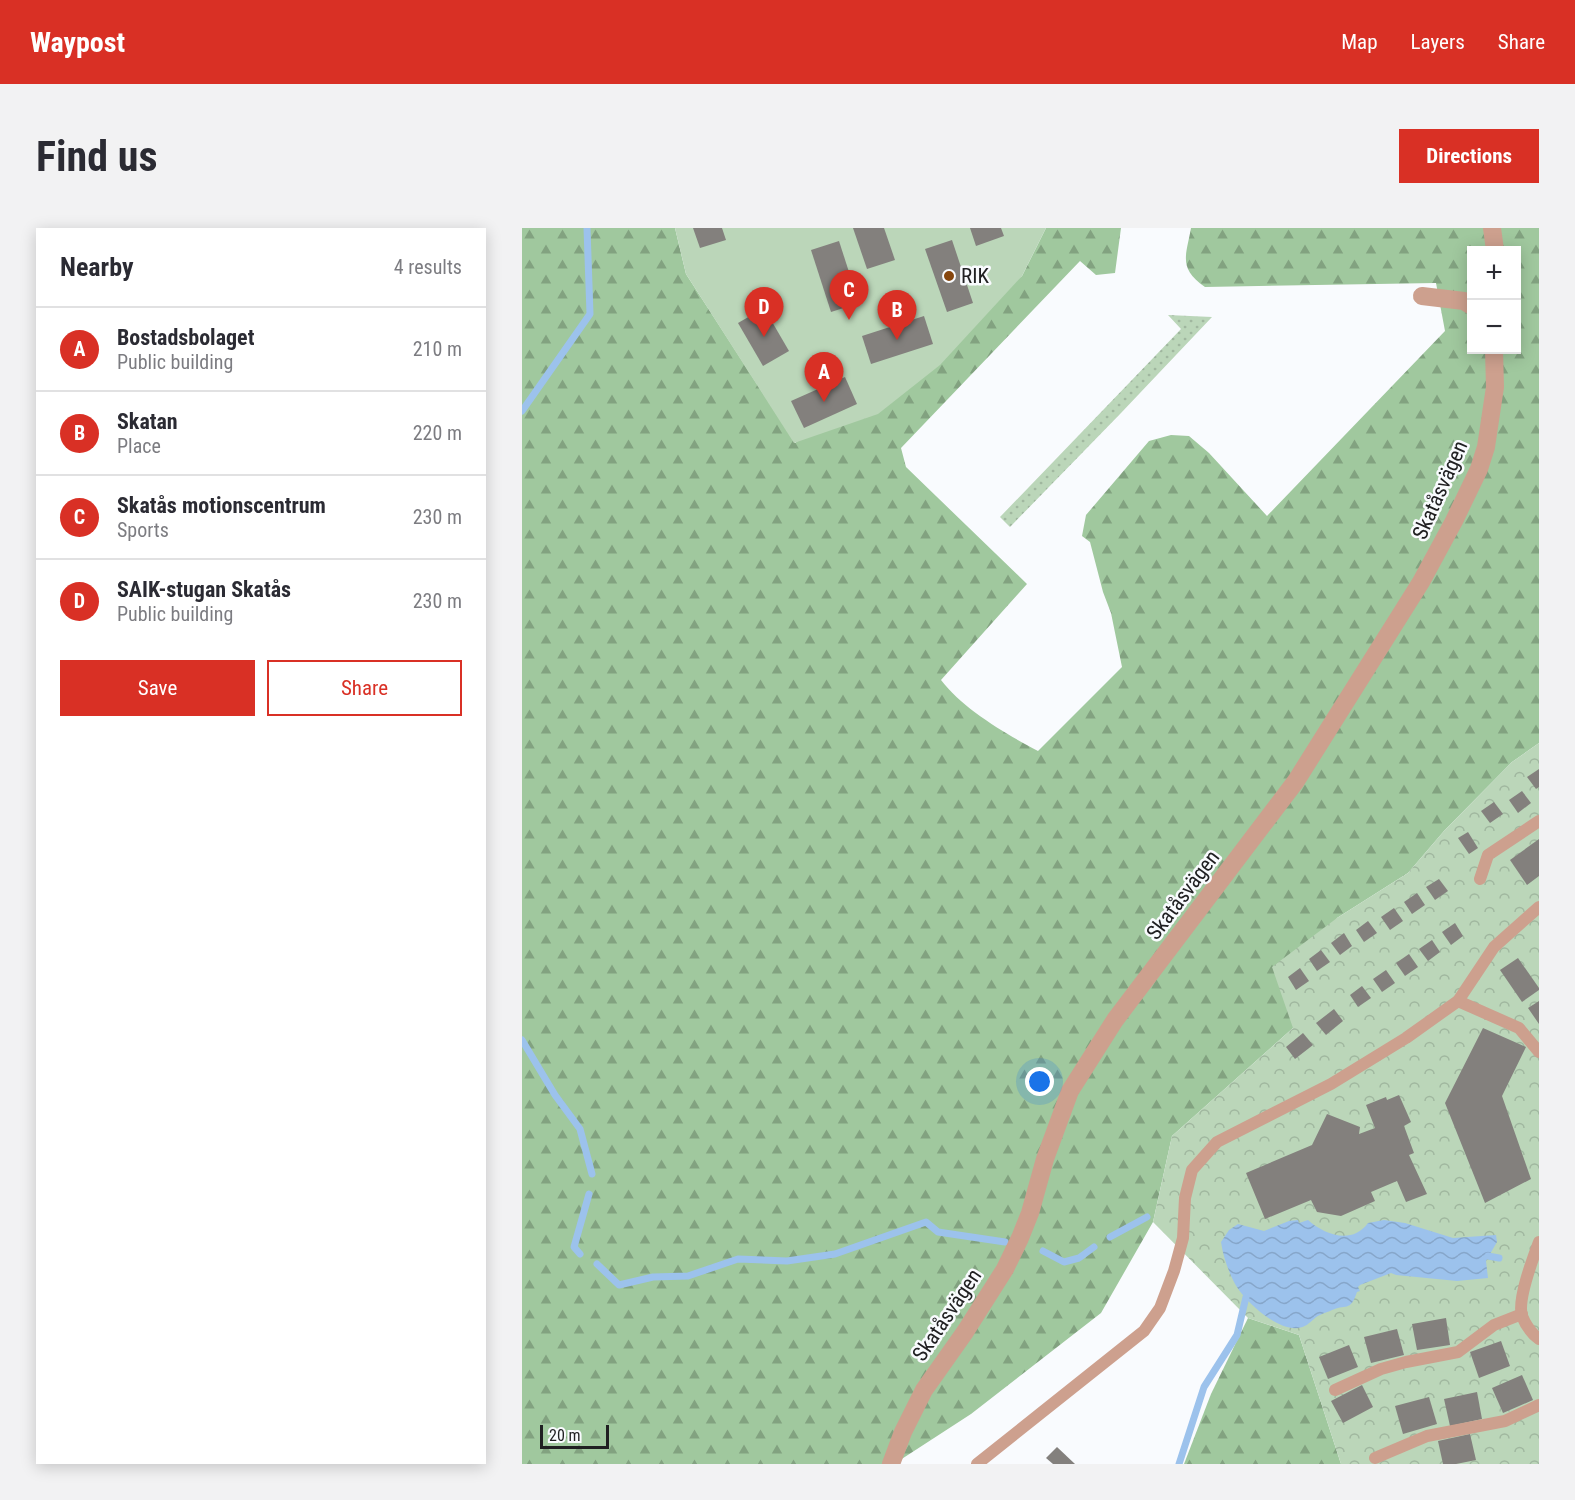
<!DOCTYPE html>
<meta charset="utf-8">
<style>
:root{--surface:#fff;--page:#f2f2f3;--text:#2b2b33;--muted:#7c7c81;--line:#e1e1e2;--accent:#d93025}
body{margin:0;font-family:"Roboto Condensed",sans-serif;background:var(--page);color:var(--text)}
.controls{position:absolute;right:18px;top:18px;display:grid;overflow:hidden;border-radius:0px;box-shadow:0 3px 15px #0003}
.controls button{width:54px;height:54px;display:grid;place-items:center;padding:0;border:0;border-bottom:2px solid var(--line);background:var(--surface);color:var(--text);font:30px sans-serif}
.scale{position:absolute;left:18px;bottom:15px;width:69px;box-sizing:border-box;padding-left:6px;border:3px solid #202022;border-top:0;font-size:16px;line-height:21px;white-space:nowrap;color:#202022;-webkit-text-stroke:4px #f9fbfe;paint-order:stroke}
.you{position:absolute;left:518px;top:854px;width:21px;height:21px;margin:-15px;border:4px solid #fff;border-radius:50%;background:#1a73e8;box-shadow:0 0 0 9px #1a73e833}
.badge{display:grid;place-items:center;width:39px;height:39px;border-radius:50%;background:var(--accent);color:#fff;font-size:20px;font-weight:700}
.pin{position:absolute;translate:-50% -50px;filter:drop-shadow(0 2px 3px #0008)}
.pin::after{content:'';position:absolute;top:32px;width:21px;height:18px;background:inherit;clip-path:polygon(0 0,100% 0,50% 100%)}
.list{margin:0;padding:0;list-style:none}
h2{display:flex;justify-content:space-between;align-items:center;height:78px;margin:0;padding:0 24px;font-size:26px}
h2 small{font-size:20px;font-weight:400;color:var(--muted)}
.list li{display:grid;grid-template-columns:39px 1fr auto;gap:18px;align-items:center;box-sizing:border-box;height:84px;padding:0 24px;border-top:2px solid var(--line)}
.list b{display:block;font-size:22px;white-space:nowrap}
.list p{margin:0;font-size:20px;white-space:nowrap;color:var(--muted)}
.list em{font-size:20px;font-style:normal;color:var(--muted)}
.actions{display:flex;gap:12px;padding:18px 24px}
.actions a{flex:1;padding:14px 0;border:2px solid var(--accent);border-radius:0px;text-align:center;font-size:21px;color:var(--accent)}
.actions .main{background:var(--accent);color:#fff}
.map{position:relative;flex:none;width:1017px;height:1236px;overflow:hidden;border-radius:0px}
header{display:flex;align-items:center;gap:36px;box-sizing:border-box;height:84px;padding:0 30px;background:var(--accent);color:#fff}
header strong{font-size:28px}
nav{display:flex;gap:33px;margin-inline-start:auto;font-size:21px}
.intro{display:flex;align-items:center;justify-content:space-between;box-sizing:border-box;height:144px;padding:0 36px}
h1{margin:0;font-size:42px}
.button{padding:15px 27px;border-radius:0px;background:var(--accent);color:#fff;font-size:21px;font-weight:700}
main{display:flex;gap:36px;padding:0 36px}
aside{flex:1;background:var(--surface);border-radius:0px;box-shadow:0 3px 15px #0003}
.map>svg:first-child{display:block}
.grass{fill:url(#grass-dots)}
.forest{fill:url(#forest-firs);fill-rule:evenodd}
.park{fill:url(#park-crowns)}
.garden{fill:#bbd6b9}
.water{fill:url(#water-waves)}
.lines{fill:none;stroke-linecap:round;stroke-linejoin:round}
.stream{stroke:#9cc2ec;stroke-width:7}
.building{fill:#83807d}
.lane{stroke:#cda08e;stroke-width:12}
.street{stroke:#cda08e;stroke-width:18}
.poi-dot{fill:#86460d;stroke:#f9fbfe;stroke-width:2}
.labels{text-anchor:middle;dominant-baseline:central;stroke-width:5;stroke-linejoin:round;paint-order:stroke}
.poi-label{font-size:21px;fill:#202022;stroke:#f9fbfe;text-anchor:start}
.street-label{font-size:21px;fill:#202022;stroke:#f9fbfe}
</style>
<header>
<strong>Waypost</strong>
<nav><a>Map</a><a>Layers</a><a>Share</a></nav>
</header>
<div class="intro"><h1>Find us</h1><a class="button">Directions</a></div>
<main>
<aside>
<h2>Nearby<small>4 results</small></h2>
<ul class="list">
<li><span class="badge">A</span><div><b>Bostadsbolaget</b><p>Public building</p></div><em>210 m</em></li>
<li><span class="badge">B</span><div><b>Skatan</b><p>Place</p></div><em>220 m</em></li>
<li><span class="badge">C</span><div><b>Skatås motionscentrum</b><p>Sports</p></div><em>230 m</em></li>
<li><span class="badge">D</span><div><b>SAIK-stugan Skatås</b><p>Public building</p></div><em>230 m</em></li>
</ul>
<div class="actions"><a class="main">Save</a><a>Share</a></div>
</aside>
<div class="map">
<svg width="1017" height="1236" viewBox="0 0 1017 1236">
<defs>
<pattern id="grass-dots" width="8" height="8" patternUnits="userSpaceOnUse" patternTransform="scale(1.5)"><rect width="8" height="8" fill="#bbd6b9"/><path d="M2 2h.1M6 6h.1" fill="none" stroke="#a0b79f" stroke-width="1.8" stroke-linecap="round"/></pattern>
<pattern id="forest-firs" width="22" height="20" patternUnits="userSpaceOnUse" patternTransform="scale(1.5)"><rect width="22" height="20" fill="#a0c89e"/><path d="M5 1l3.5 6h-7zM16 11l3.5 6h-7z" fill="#82a280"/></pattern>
<pattern id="park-crowns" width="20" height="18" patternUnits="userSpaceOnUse" patternTransform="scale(1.5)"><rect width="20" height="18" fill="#bbd6b9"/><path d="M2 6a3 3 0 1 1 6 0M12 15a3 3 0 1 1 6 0" fill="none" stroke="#a0b79f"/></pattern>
<pattern id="water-waves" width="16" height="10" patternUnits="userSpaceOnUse" patternTransform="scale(1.5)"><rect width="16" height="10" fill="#9cc2ec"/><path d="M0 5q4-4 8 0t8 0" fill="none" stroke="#86a6ca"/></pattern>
</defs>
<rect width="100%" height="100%" fill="#f9fbfe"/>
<!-- grass -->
<polygon class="grass" points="646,87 690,89 599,185 488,299 478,289 659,101"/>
<!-- forest -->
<g class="forest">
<path d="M0,0h153l11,46 109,169 227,-167 24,-48h75l-6,45 -19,2 -16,-14 -179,187 5,19 121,117 -86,96c22,29 65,54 97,71l84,-84 -11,-54 -8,-21 -13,-50 -8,-6 4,-21 63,-74 22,-6 18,1 20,17 58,63 178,-185 -9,-48 -231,4c-27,-19 -19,-31 -14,-59h348v515l-27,19 -68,69 -36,42 -71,45 -44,110 -121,108 -19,86 -52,91 -130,101 -77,50h-372zM950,22h44v100h-44z"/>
<polygon points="726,1090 777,1107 819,1236 662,1236 689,1166"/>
</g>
<!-- park -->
<polygon class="park" points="1017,515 1017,1236 819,1236 777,1107 726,1090 631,994 650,908 771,800 750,739 815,690 886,645 922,603 990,534"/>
<!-- garden -->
<polygon class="garden" points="153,0 524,0 500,48 418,137 356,186 272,215 164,46"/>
<!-- water -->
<path class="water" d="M776,992l1,3 9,-3c17,15 44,25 60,3l16,-3 21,3 48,15 43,-3 1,7 -11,19 2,17 -31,3 -61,-6 -5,-2 -31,12 -2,2 2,4 -3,1c-7,21 -11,11 -27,19 -5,2 -12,4 -16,8 -5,4 -8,8 -16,9 -21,3 -55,-28 -64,-46 -6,-12 -11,-26 -13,-40l8,-12 9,-6 26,7 25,-10z"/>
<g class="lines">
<!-- stream -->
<g class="stream">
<polyline points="0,183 68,86 65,0"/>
<polyline points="0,812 33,867 58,901 70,946"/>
<polyline points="588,1009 625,989"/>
<polyline points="521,1023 542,1034 557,1030 572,1019"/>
<polyline points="58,1026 52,1019 67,966"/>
<polyline points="966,1028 977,1030"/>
<polyline points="75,1036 97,1057 131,1049 166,1048 216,1031 265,1033 313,1026 404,994 416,1004 483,1014"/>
<polyline points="657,1236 682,1159 715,1107 724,1069"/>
</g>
</g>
<!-- building -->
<g class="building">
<polygon points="171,0 200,0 204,12 178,20"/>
<polygon points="331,0 362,0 373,32 345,41"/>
<polygon points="448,0 479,0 482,8 454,18"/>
<polygon points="430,12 451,75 425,84 403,21"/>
<polygon points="317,13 337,75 309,84 289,22"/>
<polygon points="242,80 267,123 241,138 216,95"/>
<polygon points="402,88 411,116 349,136 340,108"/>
<polygon points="323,149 335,176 282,200 269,173"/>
<polygon points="1017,541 1017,559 1014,561 1005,549"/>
<polygon points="1000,563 1009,575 996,585 987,572"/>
<polygon points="972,574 981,586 968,595 959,583"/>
<polygon points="946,604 956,620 947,626 936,610"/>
<polygon points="1017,611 1017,648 1005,657 988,632"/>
<polygon points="917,651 926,663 913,672 904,659"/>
<polygon points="895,665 903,677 890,686 882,674"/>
<polygon points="872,680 881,693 868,702 859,689"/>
<polygon points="846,693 855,705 842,714 834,702"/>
<polygon points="933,695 941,708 929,717 920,704"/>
<polygon points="822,705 830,718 818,727 809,715"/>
<polygon points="910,712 918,724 906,733 897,721"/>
<polygon points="799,722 808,734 795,743 787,731"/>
<polygon points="887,726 896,739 883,748 874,735"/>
<polygon points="996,730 1017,760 1017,762 1000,774 978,742"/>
<polygon points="778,740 787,753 774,762 766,749"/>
<polygon points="864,742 873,755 860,764 851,751"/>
<polygon points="840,758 849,770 836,779 828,767"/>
<polygon points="1017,773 1017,796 1006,780"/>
<polygon points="812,781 821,793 804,807 794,795"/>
<polygon points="961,800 1004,819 980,868 1009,951 963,975 923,875"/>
<polygon points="781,805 791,817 773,831 764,819"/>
<polygon points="877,867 889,894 882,898 892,925 887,927 905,966 884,974 875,953 849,964 853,973 819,988 795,984 789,972 743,991 724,945 790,917 805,886 838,899 837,906 853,900 844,877 864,869 865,872"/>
<polygon points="924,1090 928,1117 895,1122 890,1096"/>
<polygon points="875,1101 882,1127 849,1135 842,1109"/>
<polygon points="979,1113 988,1138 957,1150 948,1124"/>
<polygon points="827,1117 836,1139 806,1151 797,1129"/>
<polygon points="1000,1147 1011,1172 981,1185 970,1160"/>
<polygon points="840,1157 851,1179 821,1195 809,1173"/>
<polygon points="955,1164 960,1191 928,1198 922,1171"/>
<polygon points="907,1169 915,1196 881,1206 873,1178"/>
<polygon points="948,1206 954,1232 934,1236 921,1236 916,1213"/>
<polygon points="535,1219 553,1236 531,1236 524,1230"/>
</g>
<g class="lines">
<!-- lane -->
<g class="lane">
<polyline points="958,651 966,627 1017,593"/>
<polyline points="936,773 997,800 1017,824"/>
<path d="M1017,1014c-6,16 -22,58 -17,74 4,10 9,17 17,23"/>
<polyline points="813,1162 859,1141 884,1134 936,1124 972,1097 1000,1086"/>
<polyline points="853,1230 905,1208 983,1193 1017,1177"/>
<polyline points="455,1236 622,1103 638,1080 652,1043 661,1010 663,970 670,942 695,914 809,856 884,810 936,773 972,719 1017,679"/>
</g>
<!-- street -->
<g class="street">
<polyline points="970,0 973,22"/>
<polyline points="900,68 942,73 950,78"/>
<polyline points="369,1236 381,1204 402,1162 443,1104 483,1041 498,1010 508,985 523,931 548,863 593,792 774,553 899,354 932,293 957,241 964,219 973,159 972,122"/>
</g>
</g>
<!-- markers -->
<circle class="poi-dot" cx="427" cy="48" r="6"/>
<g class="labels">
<!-- poi labels -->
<g class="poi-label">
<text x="439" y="48">RIK</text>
</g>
<!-- street labels -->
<g class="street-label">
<text transform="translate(918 262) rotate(-66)">Skatåsvägen</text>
<text transform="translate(661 667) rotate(-53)">Skatåsvägen</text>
<text transform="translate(425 1087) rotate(-56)">Skatåsvägen</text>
</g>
</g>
</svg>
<div class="controls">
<button>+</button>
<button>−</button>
</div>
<div class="scale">20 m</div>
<div class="you"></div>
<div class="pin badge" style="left:302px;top:174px">A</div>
<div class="pin badge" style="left:375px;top:112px">B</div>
<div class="pin badge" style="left:327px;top:92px">C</div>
<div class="pin badge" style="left:242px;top:109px">D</div>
</div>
</main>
